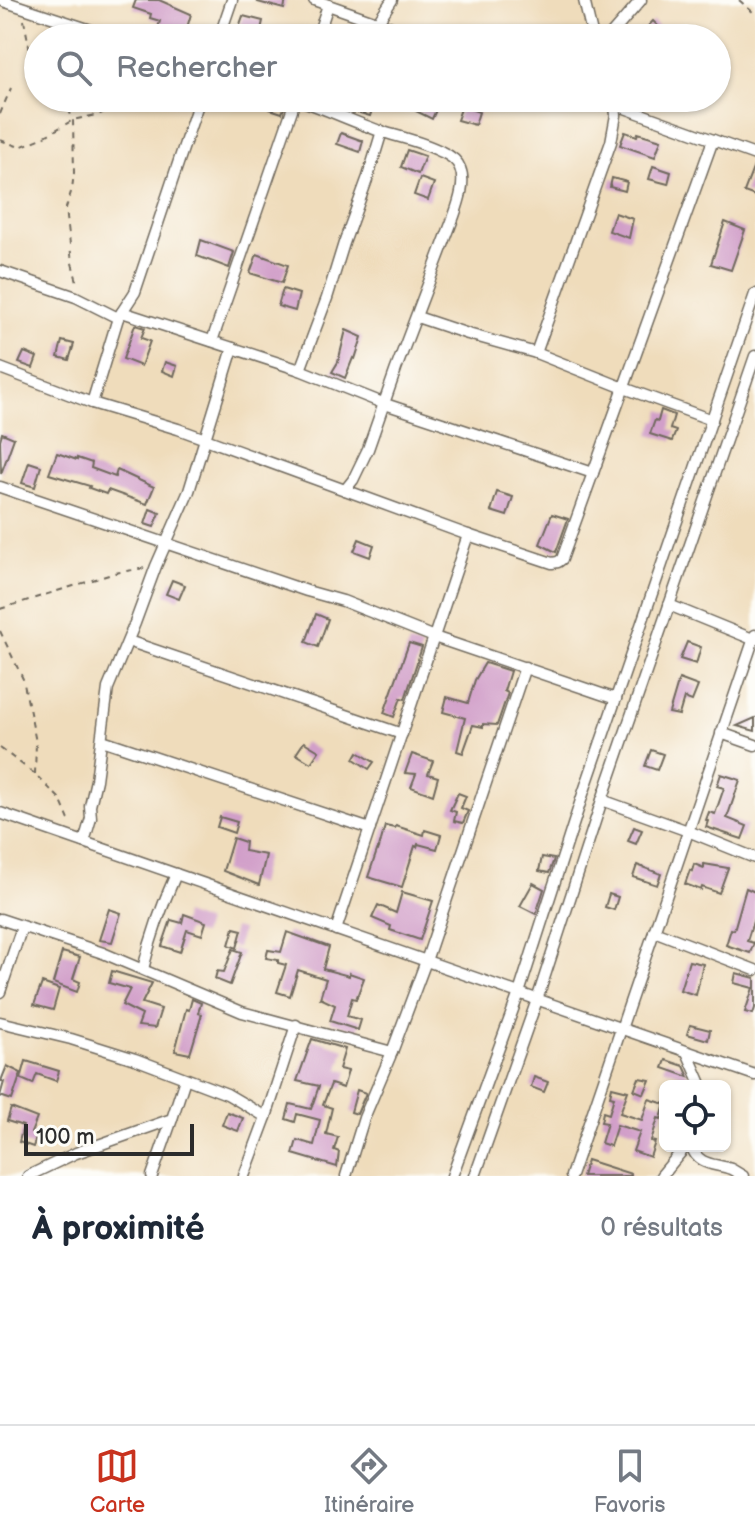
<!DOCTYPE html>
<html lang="fr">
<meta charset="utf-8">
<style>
:root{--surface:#fff;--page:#f2f2f3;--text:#1f2937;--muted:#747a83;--line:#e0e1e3;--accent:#c8321e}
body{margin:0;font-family:"Balsamiq Sans",sans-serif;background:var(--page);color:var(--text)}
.controls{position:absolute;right:24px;bottom:24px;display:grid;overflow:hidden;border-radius:12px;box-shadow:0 2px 6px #0004}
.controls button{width:72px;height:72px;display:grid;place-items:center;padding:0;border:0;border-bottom:2px solid var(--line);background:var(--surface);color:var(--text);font:40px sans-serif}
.scale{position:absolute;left:24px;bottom:20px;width:170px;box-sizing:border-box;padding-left:8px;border:4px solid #2b2b2b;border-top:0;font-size:22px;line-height:28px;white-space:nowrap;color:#2b2b2b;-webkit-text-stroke:6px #fdfcf7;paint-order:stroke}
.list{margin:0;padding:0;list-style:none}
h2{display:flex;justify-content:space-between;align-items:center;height:104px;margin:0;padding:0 32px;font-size:34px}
h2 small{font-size:26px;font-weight:400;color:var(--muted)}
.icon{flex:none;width:44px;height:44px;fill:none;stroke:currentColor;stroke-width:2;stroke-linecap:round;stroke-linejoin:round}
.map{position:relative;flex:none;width:755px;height:1176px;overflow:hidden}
.search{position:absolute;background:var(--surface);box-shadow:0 2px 6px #0004;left:24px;right:24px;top:24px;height:88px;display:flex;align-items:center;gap:20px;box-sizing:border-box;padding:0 28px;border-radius:44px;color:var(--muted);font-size:30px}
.sheet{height:248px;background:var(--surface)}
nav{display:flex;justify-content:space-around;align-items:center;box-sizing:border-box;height:112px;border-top:2px solid var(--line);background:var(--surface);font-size:22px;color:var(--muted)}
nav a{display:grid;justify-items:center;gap:4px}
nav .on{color:var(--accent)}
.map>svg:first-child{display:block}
.building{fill:#d19fc9}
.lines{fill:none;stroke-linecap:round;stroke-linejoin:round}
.street-casing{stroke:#70695d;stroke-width:13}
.path{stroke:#70695d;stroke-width:2;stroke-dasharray:6 6;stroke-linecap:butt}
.street{stroke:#fff;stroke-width:10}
</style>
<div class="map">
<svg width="755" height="1176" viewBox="0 0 755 1176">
<rect width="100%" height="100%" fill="#fdfcf7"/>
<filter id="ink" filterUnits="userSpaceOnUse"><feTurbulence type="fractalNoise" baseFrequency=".0125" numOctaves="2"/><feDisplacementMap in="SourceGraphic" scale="16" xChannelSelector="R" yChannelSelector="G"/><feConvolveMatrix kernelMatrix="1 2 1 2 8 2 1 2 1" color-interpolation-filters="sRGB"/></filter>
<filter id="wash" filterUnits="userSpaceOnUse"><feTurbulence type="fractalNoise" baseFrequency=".006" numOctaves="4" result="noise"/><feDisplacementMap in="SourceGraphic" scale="32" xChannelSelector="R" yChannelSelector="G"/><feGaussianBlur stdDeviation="1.8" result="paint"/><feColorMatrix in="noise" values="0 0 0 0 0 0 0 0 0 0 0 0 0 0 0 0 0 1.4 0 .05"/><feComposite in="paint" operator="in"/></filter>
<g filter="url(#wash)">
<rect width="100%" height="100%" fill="#efdcbb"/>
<g id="blocks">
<!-- building -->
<g class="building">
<polygon points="136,0 159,0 191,14 184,38 155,38 160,21 150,18 151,14 133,8"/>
<polygon points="259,0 286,0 284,9 258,2"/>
<polygon points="243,16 263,21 259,38 235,38"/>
<polygon points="653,21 670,38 637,38"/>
<polygon points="273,98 288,98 282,113 270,109"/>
<polygon points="357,98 376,98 370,116 353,111"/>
<polygon points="421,98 433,98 440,101 432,119 416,111"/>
<polygon points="462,106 479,112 475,125 457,120"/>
<polygon points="625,132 637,136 638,133 661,140 655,157 620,145"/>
<polygon points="341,133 363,141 360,152 337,144"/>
<polygon points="407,150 425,156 418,174 401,167"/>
<polygon points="653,166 671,172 668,184 649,179"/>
<polygon points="754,166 755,166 755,196 744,192"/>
<polygon points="420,178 434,183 428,200 414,195"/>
<polygon points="612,178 627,182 625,191 610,187"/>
<polygon points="615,213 633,219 629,238 609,231"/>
<polygon points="725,222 745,230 731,270 711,264"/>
<polygon points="201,240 234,252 229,268 197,256"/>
<polygon points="257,254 288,265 282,283 250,273"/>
<polygon points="283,289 299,294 295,311 278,306"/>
<polygon points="135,325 145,328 141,338 150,341 141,366 123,359"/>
<polygon points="346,330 362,337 355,359 353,358 345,378 332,372 338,362"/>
<polygon points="62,341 74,344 69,360 58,357"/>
<polygon points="24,352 37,357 33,368 19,363"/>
<polygon points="165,362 177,366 174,376 162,371"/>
<polygon points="661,410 674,415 670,429 676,431 672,441 650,434 655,420 658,421"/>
<polygon points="2,433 14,438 1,474 0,440"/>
<polygon points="57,453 77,460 77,458 92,463 91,468 115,477 117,470 154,487 147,504 108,490 106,494 89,488 90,486 49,474"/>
<polygon points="29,462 41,466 35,487 22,483"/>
<polygon points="497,492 513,497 507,516 491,511"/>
<polygon points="150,509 160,513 154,527 145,524"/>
<polygon points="552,514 568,519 556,552 540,544"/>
<polygon points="359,539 374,545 370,557 354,551"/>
<polygon points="172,580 185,585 179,599 166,594"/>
<polygon points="316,614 328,619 318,647 306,642"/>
<polygon points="687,642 701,647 696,664 680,659"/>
<polygon points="409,643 422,647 405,699 401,698 394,717 384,713"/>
<polygon points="485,663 510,671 504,691 508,693 497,725 483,724 483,727 473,725 463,753 457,751 465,718 443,712 447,697 468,703 475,680"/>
<polygon points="679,679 698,686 692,701 684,698 679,715 669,713"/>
<polygon points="755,718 755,731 737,726"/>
<polygon points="304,742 319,751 311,763 296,754"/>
<polygon points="651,750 663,754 657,770 645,766"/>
<polygon points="358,752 374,762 369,769 354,759"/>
<polygon points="412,754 433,761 428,774 438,777 433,795 411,787 416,774 405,773"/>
<polygon points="721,774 740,780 727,818 747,826 742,839 706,827 708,821 706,820 709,812 715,814 724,788 717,786"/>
<polygon points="458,793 466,796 461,808 468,811 463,823 454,821 456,812 450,810"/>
<polygon points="220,817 237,822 234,833 217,827"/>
<polygon points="385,826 395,828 396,826 424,835 425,830 441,835 437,849 418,844 417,847 415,846 402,887 368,877 378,848 379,848"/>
<polygon points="634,827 642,830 636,844 628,841"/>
<polygon points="233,838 245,842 244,851 266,855 259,885 223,871"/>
<polygon points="542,857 554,859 549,873 539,871"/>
<polygon points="694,864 704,868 704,864 728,868 719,893 702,887 701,890 685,884 690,870 692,871"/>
<polygon points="637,865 661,874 657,885 633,877"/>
<polygon points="533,883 544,889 536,914 520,906"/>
<polygon points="746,888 755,892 755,915 747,941 754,943 750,953 726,945 731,929 734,930"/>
<polygon points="402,892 433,901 420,940 390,930 391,926 372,918 378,905 396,913"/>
<polygon points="609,894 618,897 614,910 605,907"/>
<polygon points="109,909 121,913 112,942 99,940"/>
<polygon points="184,914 206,922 202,935 187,930 180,952 162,946 171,920 182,923"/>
<polygon points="234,928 242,930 237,948 229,945"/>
<polygon points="287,932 329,947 323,969 349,976 349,973 364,978 356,999 352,998 347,1016 361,1020 358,1030 330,1021 335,1005 320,998 326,979 298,970 290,996 277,992 286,965 278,963 278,960 266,958 268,950 281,952"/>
<polygon points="233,949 242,952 230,985 215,979 217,971 224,972"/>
<polygon points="62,952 80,957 73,979 80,982 77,992 53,983"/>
<polygon points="689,961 703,964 696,995 680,990"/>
<polygon points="112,971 152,983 142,1003 161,1009 155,1028 138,1026 142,1015 122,1005 130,989 109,983"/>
<polygon points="736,973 755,978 755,1008 753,1014 745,1012 753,988 734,983"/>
<polygon points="42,983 59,989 53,1010 34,1005"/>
<polygon points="192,999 201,1003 198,1013 202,1014 190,1054 175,1051 186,1009 189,1010"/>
<polygon points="690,1025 710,1030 708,1040 687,1034"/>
<polygon points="312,1039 345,1049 339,1069 348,1071 343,1088 331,1084 323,1105 332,1108 326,1134 338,1137 334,1150 339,1152 337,1167 293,1154 297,1140 314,1145 320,1120 297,1114 295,1122 286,1119 290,1104 311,1109 319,1086 297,1081"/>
<polygon points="666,1060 684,1066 689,1077 663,1068"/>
<polygon points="26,1061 59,1071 56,1081 37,1074 33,1084 21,1079"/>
<polygon points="7,1066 21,1073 12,1100 0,1096 4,1082 1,1081"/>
<polygon points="534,1077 548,1082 544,1092 531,1087"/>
<polygon points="639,1078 650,1080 644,1094 634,1090"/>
<polygon points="612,1087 628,1091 620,1113 642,1120 649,1099 665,1104 661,1119 658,1118 651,1141 655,1142 650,1157 633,1151 640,1132 617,1125 610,1146 601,1143 607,1123 601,1122 603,1112 609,1114 614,1097 610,1096"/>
<polygon points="357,1090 366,1093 357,1114 351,1112"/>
<polygon points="11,1108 37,1118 31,1133 37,1135 33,1147 19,1142 23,1126 7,1121"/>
<polygon points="227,1112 243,1118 238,1131 222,1125"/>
<polygon points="587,1160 631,1174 631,1176 582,1176"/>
</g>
</g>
</g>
<g filter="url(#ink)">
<use href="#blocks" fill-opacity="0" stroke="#70695d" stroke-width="2"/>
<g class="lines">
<defs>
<g id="street">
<polyline points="0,0 115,38"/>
<polyline points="314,0 422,38"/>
<polyline points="584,0 593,38"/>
<polyline points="377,23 392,0"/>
<polyline points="219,38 232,0"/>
<polyline points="317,38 328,5"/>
<polyline points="608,38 641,0"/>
<polyline points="597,98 755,155"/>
<path d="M296,99c29,9 57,23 87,33 20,6 40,10 59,20 7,3 15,8 18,16 6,14 -1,34 -6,48l-58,153 -28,80 -15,31 -8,10"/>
<polyline points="0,271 76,297 118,318"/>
<polyline points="122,312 300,370 385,404 593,473"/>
<polyline points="417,317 468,334 536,353 624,388 712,420"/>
<polyline points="212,341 296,98"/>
<polyline points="536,353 611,142 616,115 614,98"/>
<polyline points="0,368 92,403 178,429 468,535 552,563 558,562 562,559 713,140"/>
<polyline points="300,370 327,298 344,243 368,177 382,131"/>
<polyline points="92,403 118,318 135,292 200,98"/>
<polyline points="0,487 307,591 343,601 434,637 616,699"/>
<polyline points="669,605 755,640"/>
<polyline points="128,641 402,734"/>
<polyline points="721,733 755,745"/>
<polyline points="102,740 370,829"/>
<polyline points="602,800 688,831 755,858"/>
<polyline points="0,813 755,1075"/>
<polyline points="84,842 91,818 90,806 96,780 108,688 135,623 156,566 189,491 233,348"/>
<polyline points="0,919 103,953 242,1012 392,1052"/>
<polyline points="336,930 468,535"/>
<polyline points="654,931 755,970"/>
<path d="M143,969c8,-33 19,-64 33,-95"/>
<polyline points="0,992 22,927"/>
<polyline points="0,1022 71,1039 135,1059 227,1094 266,1117"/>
<polyline points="687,1052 702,1086"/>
<path d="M691,1146c8,21 23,17 40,23 4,2 8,5 12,7"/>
<polyline points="28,1176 76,1153 172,1119 185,1079"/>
<polyline points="152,1176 172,1119"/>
<polyline points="244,1176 266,1117 296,1025"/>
<polyline points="346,1176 364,1118 392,1052 426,961 525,667"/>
<polyline points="452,1176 519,993 583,794 755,294"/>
<polyline points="475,1176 537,1000 602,800 755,356"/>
<polyline points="571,1176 755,635"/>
<polyline points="661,1176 686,1146"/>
</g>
</defs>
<!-- street casing -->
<use href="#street" class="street-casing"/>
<!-- path -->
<g class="path">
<polyline points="739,0 755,14"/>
<polyline points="24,20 32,62 38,68"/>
<polyline points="64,98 73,120 74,173 72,189 66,208 72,263 78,285"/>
<polyline points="0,114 11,88"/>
<polyline points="0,140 20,147 42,138 73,120 100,114 131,98"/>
<polyline points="0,609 115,573 145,568"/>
<polyline points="0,631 23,679 36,742 35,774"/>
<polyline points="0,748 35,774 60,799 71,825"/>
</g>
<!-- street -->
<use href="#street" class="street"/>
</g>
</g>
</svg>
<div class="controls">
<button><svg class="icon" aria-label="locate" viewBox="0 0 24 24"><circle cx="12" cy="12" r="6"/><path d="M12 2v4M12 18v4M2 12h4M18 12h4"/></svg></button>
</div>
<div class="scale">100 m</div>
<div class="search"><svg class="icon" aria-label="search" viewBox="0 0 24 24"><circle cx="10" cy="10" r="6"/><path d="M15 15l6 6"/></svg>Rechercher</div>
</div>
<section class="sheet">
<h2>À proximité<small>0 résultats</small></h2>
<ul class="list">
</ul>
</section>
<nav>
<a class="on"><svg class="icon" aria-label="map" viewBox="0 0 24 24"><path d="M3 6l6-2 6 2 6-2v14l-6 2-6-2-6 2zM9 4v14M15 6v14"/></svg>Carte</a>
<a><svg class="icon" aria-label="directions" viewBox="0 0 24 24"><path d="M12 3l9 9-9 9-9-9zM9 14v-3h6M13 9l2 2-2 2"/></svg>Itinéraire</a>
<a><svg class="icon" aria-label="saved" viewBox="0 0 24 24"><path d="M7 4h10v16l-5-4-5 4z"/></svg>Favoris</a>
</nav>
